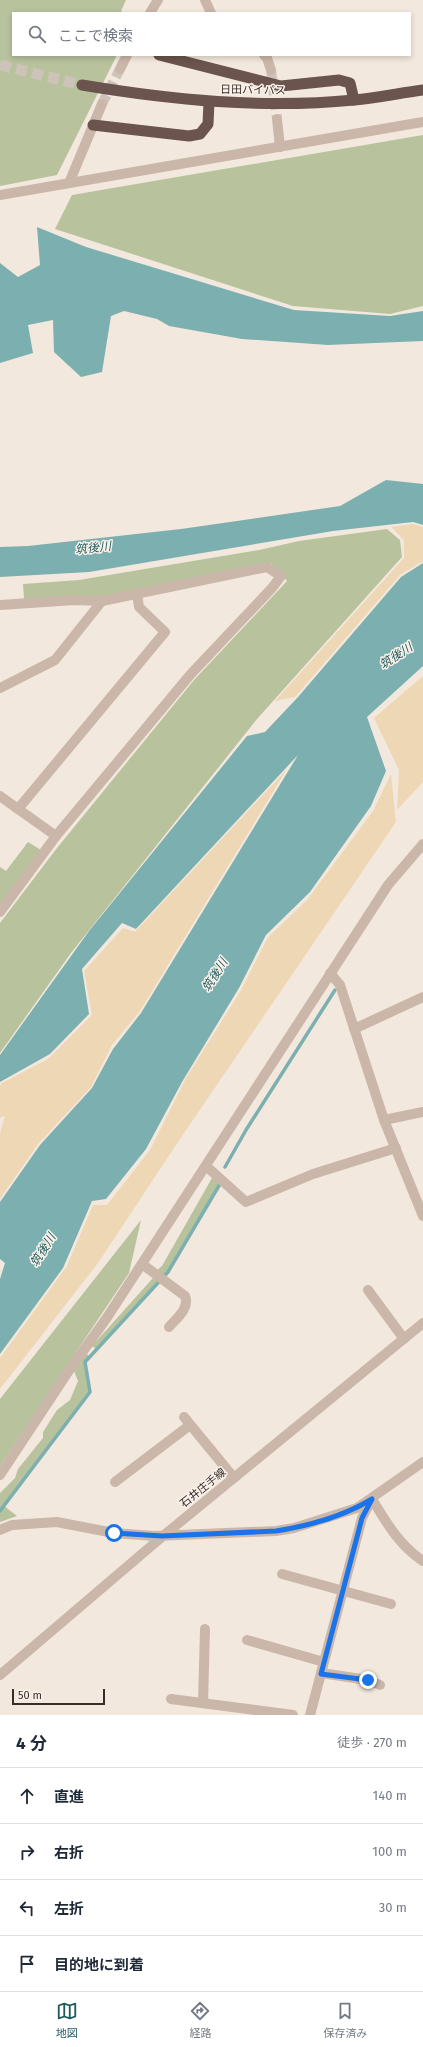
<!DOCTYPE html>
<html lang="ja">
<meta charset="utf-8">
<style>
:root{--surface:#fff;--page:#f2f2f3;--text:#1f2937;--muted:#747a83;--line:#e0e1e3;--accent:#1e5a5b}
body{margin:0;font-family:"Fira Sans","Noto Sans JP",sans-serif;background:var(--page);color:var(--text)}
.scale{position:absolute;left:12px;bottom:10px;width:93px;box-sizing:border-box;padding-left:4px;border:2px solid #382d29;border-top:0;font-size:11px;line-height:14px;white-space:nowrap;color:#382d29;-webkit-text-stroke:3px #faf2ea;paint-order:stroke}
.stop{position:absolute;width:12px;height:12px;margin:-9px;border:3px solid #1a73e8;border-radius:50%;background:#fff}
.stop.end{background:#1a73e8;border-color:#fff;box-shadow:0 1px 4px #0008}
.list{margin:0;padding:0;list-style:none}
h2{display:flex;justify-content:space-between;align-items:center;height:52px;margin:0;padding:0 16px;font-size:17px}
h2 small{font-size:13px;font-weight:400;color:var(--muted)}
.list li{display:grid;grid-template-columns:26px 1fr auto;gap:12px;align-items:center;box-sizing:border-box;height:56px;padding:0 16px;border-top:1px solid var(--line)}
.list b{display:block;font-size:15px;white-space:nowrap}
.list em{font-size:13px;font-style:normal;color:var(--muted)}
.icon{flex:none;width:22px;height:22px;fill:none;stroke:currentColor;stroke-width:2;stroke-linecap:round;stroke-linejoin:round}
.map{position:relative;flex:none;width:423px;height:1715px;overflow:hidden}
.search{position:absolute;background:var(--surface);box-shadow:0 2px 6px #0003;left:12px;right:12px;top:12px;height:44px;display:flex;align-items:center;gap:10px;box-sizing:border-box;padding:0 14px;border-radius:0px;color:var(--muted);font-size:15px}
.sheet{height:276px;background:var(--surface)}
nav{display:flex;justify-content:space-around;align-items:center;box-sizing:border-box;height:56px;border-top:1px solid var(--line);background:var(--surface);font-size:11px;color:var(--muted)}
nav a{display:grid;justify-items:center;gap:2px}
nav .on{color:var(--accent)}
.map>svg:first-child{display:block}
.green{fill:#b8c29d}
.sand{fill:#eed7b4}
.water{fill:#7cb0b0}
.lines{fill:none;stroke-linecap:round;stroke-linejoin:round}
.stream{stroke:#7cb0b0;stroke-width:3.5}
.minor-tunnel{stroke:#cec3b9;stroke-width:10;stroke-dasharray:10 5;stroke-linecap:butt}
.trunk-tunnel{stroke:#cec3b9;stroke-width:11;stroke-dasharray:11 5.5;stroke-linecap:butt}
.minor{stroke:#cbb7a9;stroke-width:10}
.tertiary{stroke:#cbb7a9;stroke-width:10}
.trunk{stroke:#6a544d;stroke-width:11}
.route{stroke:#1a73e8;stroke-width:5}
.labels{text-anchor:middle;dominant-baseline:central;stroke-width:3;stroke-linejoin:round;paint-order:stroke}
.street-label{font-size:11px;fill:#382d29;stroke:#faf2ea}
.water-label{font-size:12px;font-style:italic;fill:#1e5a5b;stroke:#faf2ea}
</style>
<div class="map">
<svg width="423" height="1715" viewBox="0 0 423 1715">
<rect width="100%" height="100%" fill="#f3e8dd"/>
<!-- green -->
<g class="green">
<polygon points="0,0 126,0 121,11 123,13 13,13 13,55 117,55 57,175 0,186"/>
<polygon points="423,135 423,306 390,314 293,306 55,229 72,195"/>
<polygon points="387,529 400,540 402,557 257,719 71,953 0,1053 0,923 57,848 194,680 287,581 271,563 98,597 24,599 23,584 79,580 259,550 299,541"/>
<polygon points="28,842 41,850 0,908 0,867 6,871"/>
<polygon points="212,1178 219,1183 167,1272 163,1275 156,1271 162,1266"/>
<polygon points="141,1220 129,1273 0,1466 0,1399"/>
<polygon points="153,1278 158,1282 96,1349 92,1346"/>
<polygon points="86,1353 89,1356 84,1363 89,1392 3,1505 17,1516 0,1522 0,1493 15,1478 18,1469 43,1438 43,1432 57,1410 70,1400 78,1381 74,1371"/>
</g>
<!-- sand -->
<g class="sand">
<polygon points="413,524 423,527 423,561 400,575 295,697 275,701 404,558 404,540 391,527"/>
<polygon points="423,676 423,782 397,810 399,770 374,718"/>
<polygon points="287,769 140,1011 112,1045 91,1087 38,1144 0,1199 0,1133 5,1116 0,1118 0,1086 2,1083 48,1059 92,1015 84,971 123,928 135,932"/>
<polygon points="391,774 396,822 178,1142 98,1263 0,1389 0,1358 67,1266 93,1205 107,1205 150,1150 186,1078 240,992 268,937 307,900 373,811"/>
</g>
<!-- water -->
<g class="water">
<polygon points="37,227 86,247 294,310 390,316 423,311 423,341 328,345 242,339 169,326 157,319 124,311 111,316 102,372 81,377 54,352 53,320 28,325 33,353 0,363 0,263 18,277 40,265"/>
<polygon points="386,480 423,484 423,525 413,522 333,531 89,572 0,577 0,547 28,546 181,529 340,506"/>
<polygon points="423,563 423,666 367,717 386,771 371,806 310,892 266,935 239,988 182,1082 146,1149 106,1199 92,1201 63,1268 0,1354 0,1279 5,1263 0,1259 0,1202 40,1145 92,1088 113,1049 141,1013 298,755 136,929 122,923 82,969 89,1014 50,1054 0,1082 0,1055 89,931 247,736 265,732 298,697 401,577"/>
</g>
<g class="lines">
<!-- stream -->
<g class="stream">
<polyline points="225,1167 246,1130 335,990"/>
<polyline points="0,1511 90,1392 85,1362 168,1272 220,1184"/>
</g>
<!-- minor-tunnel -->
<g class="minor-tunnel">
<polyline points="271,70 277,119"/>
<polyline points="102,104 120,69"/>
</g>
<!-- trunk-tunnel -->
<polyline class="trunk-tunnel" points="0,65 82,85"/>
<!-- minor -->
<g class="minor">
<polyline points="205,0 211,13"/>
<polyline points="150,13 158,0"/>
<polyline points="264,55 267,58 271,70"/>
<polyline points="120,69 127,55"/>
<polyline points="277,119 280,147"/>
<polyline points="69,183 102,104"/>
<polyline points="0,605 75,600 102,601 267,567 281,576 272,588 190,675 56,836 0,912"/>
<polyline points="0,688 55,660 102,601"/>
<polyline points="0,796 56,836"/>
<polyline points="18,809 165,632 139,607 137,594"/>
<polyline points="330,973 340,985 384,1120 423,1216"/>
<polyline points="354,1029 423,997"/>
<polyline points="384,1120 423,1112"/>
<polyline points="206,1166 246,1202 313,1174 396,1148"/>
<path d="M142,1264l43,32c5,12 -8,22 -16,31"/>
<polyline points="368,1290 404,1339"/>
<polyline points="184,1417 234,1478"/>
<polyline points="0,1475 68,1372 106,1319 388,885 423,844"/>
<polyline points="115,1482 190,1425"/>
<path d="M372,1499c14,23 27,46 51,62"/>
<polyline points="0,1530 12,1525 57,1522 114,1533 154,1536 276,1531 294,1528 357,1508 423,1462"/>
<polyline points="282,1574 391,1604"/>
<polyline points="247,1640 324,1662"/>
<polyline points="321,1673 368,1680 380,1685"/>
<polyline points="171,1699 293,1715"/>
<polyline points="203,1703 205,1629"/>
<polyline points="310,1715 362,1518 372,1499"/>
</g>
<!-- tertiary -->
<g class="tertiary">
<polyline points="0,195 423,122"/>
<polyline points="0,1675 163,1536 423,1323"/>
</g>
<!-- trunk -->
<g class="trunk">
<polyline points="159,55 281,86 339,80 350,83 354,100"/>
<path d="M82,85c90,15 181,24 272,15 23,-2 46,-7 69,-10"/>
<polyline points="93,125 189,136 200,134 208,124 209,102"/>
</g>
</g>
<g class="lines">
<!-- route -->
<path class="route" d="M114,1533l48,3 114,-5c32,-5 68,-15 96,-32l-10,19 -41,156 47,6"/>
</g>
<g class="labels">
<!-- street labels -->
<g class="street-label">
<text transform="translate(253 90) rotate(1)">日田バイパス</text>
<text transform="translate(203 1488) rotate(-39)">石井庄手線</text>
</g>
<!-- water labels -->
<g class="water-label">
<text transform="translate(93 548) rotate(-6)">筑後川</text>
<text transform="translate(396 656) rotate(-33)">筑後川</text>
<text transform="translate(215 975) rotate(-58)">筑後川</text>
<text transform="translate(43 1250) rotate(-58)">筑後川</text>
</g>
</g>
</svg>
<div class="scale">50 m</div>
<div class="stop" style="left:114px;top:1533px"></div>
<div class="stop end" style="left:368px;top:1680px"></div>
<div class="search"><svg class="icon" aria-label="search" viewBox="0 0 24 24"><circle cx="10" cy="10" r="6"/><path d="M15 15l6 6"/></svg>ここで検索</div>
</div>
<section class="sheet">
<h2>4 分<small>徒歩 · 270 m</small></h2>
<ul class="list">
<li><svg class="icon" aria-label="ahead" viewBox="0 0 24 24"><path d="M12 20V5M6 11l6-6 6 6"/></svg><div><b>直進</b></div><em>140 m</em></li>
<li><svg class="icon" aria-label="right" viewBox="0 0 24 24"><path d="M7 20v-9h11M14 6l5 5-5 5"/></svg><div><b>右折</b></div><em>100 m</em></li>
<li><svg class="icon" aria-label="left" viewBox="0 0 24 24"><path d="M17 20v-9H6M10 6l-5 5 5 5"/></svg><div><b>左折</b></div><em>30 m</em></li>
<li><svg class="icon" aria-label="arrive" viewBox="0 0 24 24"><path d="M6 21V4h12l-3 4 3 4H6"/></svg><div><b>目的地に到着</b></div></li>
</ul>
</section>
<nav>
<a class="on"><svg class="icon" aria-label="map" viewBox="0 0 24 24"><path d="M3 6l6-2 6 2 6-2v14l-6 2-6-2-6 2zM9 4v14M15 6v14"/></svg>地図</a>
<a><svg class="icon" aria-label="directions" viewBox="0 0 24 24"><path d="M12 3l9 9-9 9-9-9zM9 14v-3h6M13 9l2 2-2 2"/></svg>経路</a>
<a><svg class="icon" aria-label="saved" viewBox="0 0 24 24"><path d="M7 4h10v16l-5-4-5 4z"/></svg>保存済み</a>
</nav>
